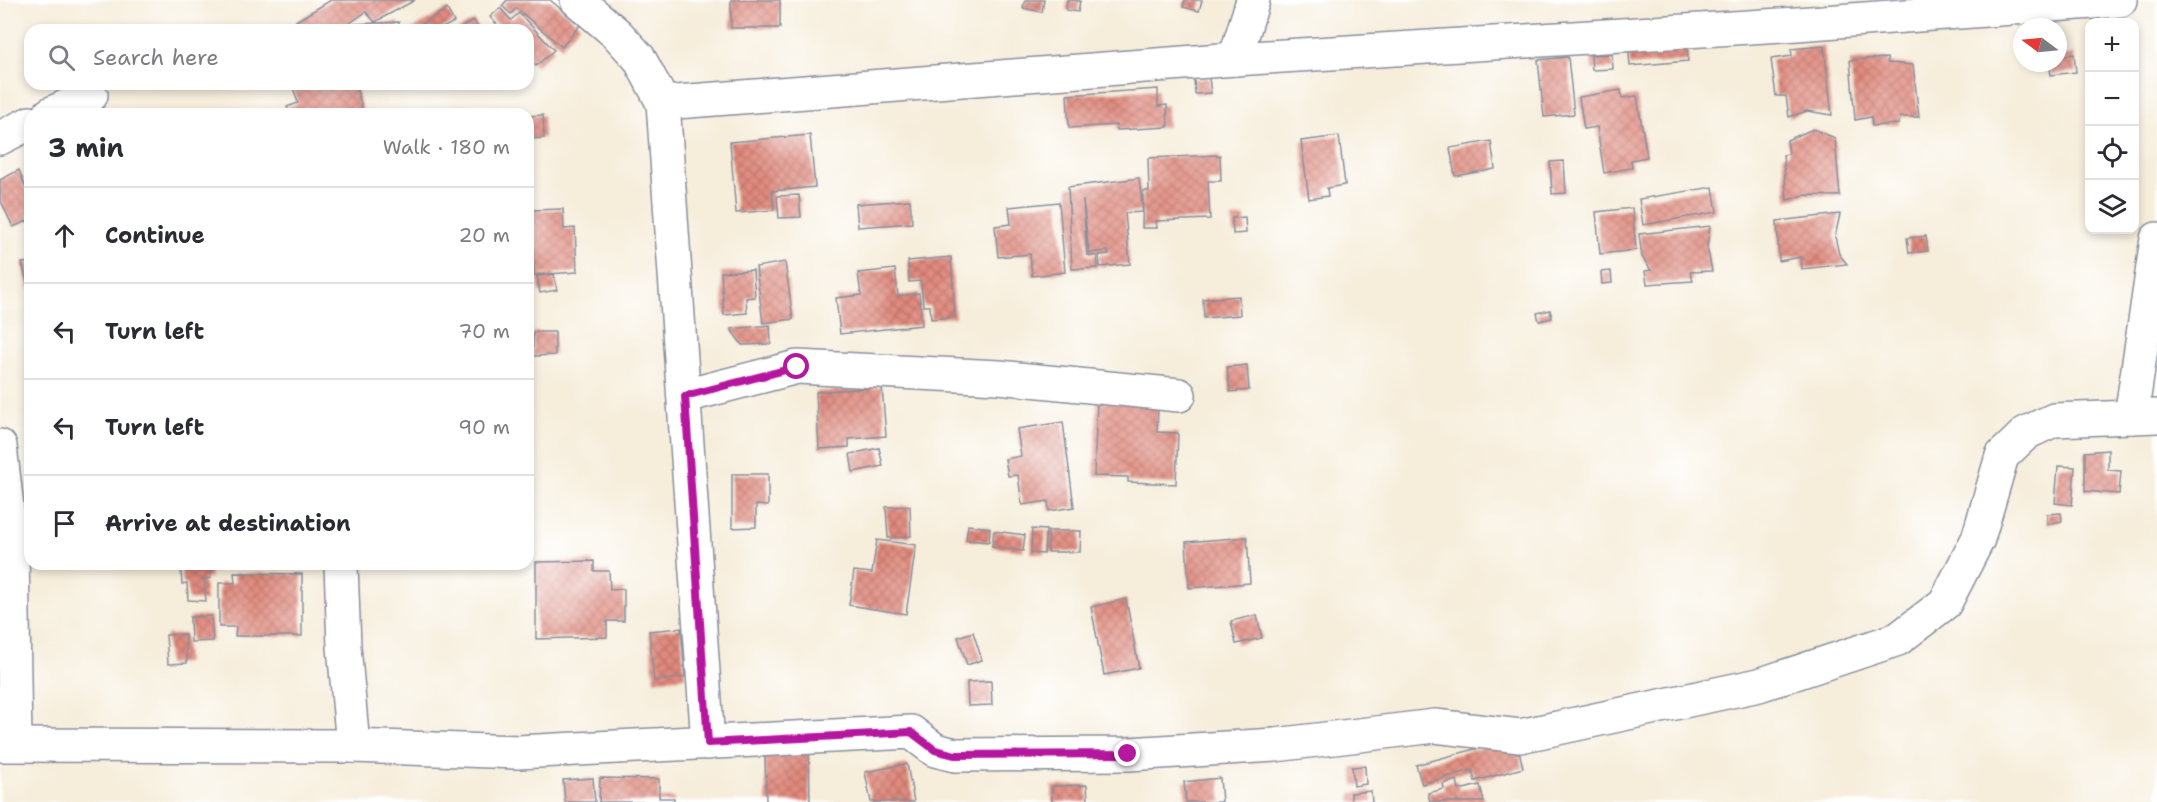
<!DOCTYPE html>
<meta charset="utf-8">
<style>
:root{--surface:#fff;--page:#f2f2f3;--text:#2b2b33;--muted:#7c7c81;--line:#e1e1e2}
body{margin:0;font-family:"Shantell Sans",sans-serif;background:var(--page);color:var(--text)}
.controls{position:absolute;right:18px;top:18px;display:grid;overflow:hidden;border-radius:12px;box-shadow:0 3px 9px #0003}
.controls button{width:54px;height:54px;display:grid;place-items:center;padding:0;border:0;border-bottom:2px solid var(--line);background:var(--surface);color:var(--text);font:30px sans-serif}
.compass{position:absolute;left:2013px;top:18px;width:54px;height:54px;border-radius:50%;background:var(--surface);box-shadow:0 3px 9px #0003;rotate:286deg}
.stop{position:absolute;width:18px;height:18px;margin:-14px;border:4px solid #b5179e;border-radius:50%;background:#fff}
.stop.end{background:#b5179e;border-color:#fff;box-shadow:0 2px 6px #0008}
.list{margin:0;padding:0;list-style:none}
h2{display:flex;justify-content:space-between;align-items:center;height:78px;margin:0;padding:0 24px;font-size:26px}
h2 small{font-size:20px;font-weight:400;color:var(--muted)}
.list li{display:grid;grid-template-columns:39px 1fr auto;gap:18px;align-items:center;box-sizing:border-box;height:96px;padding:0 24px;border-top:2px solid var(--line)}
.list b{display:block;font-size:22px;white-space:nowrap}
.list em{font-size:20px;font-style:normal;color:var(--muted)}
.icon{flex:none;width:33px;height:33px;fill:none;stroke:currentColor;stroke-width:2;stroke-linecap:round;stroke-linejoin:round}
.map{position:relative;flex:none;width:2157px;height:802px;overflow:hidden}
.search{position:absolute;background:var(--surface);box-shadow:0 3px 9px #0003;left:24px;top:24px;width:510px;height:66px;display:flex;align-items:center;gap:15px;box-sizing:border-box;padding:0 21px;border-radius:18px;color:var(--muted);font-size:22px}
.panel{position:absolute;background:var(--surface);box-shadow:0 3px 9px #0003;left:24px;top:108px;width:510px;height:462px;border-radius:18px}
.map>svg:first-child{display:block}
.building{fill:url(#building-cross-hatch)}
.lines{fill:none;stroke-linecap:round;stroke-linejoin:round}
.minor-casing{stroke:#888e9c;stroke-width:36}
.minor{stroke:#fff;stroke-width:33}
.route{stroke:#b5179e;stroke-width:8}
</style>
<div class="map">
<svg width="2157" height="802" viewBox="0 0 2157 802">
<defs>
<pattern id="building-cross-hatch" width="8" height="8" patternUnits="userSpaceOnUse" patternTransform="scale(1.5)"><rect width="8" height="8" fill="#e28a7d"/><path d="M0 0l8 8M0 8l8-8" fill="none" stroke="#b6716a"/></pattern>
</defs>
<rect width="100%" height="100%" fill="#fff"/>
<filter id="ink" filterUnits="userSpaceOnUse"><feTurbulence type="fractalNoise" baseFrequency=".0167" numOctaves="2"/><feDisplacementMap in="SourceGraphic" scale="12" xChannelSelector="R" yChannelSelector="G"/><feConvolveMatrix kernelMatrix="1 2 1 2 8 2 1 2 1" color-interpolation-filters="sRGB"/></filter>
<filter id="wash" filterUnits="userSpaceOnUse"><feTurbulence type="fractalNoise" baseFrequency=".008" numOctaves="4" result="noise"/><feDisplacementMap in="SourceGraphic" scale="24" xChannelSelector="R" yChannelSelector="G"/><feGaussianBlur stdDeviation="1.35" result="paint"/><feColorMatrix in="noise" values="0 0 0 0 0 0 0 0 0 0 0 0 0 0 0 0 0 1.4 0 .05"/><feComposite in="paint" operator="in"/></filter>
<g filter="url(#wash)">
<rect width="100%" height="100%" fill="#f6edda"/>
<g id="blocks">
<!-- building -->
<g class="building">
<polygon points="331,0 415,0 375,22 366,12 340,30 301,30 296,21"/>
<polygon points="507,0 550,0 580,25 562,47 516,8 511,14 502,6"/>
<rect x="731" y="0" width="49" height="28"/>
<polygon points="1025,0 1044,0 1042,12 1023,8"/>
<polygon points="1067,0 1080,1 1078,12 1066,10"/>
<polygon points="1185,0 1202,0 1199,11 1183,7"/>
<polygon points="500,8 511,20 519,13 554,50 536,66 528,58 528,30 502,30 490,17"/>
<polygon points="447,9 454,22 439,30 411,30"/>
<polygon points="474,20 479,30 457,30"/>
<polygon points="399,22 399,30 355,30 355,24"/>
<polygon points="1687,37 1688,61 1630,66 1628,42"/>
<polygon points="1824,46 1832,115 1807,111 1789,117 1786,96 1776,96 1771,59 1792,56 1791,49"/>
<polygon points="1612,54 1613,69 1592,70 1591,55"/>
<polygon points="2074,54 2076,72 2051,75 2049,63 2058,63 2058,56"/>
<polygon points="1568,57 1574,114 1544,117 1538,60"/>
<polygon points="1887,58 1888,63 1913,65 1919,117 1900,117 1899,124 1872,126 1871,117 1855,120 1850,60"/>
<polygon points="1209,78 1211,93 1195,94 1194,79"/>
<polygon points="292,84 355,84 364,114 290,114 287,107 298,103"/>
<polygon points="1158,89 1158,106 1167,105 1168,127 1117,130 1116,125 1069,128 1067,95"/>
<polygon points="1621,90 1622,98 1637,96 1647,157 1631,160 1632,168 1604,173 1597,127 1584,129 1579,97"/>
<polygon points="543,115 544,138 528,139 528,116"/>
<polygon points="1813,129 1835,138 1840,196 1805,195 1787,200 1783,155 1789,154 1787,140"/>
<polygon points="810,135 815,187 772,191 774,210 736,213 730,142"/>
<polygon points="1339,136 1345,185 1327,188 1328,196 1309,199 1301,141"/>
<polygon points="1491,141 1495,169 1455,176 1450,148"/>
<polygon points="1220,155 1221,181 1208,181 1210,219 1156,221 1157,228 1142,228 1143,191 1149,191 1148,158"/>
<polygon points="1564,161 1566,193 1552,194 1550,162"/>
<polygon points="19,170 30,199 30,220 13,227 0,199 0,180"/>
<polygon points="1139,178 1143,212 1125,213 1130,264 1100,267 1099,255 1109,254 1108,251 1089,253 1083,200 1087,255 1097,256 1098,268 1072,269 1068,187"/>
<polygon points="1713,187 1717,212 1643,225 1639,199"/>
<polygon points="799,195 801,217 779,218 777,196"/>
<polygon points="910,200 912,223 858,227 856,204"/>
<polygon points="1059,202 1065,272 1032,276 1030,254 998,257 995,226 1011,224 1009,207"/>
<polygon points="1632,208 1636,250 1600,254 1596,212"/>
<polygon points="563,209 564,229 575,228 577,272 534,275 531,210"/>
<polygon points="1840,214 1835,237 1839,254 1847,264 1802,269 1801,257 1779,261 1777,221"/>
<polygon points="1245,217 1246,233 1233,234 1232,218"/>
<polygon points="1710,226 1707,247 1712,271 1690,272 1693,281 1647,284 1645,271 1651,270 1642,257 1639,234"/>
<polygon points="1926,236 1928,251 1909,253 1907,238"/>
<polygon points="951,257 955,317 931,319 930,306 923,306 921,281 909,282 908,261"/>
<polygon points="30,262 30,289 29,290 22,263"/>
<polygon points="785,262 793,319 763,323 756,267"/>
<polygon points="895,269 898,296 919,293 922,325 840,334 836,298 861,295 858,273"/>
<polygon points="753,270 755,297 746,298 747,313 724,315 721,272"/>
<polygon points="1611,271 1612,283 1602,284 1601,272"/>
<polygon points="554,274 557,290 540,293 537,276"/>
<polygon points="1239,296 1240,315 1204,318 1203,299"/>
<polygon points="1550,310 1552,318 1539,321 1537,313"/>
<polygon points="770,325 771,344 742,345 731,329"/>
<polygon points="533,332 555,332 555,355 533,356"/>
<polygon points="1247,365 1249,390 1230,392 1227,367"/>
<polygon points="882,387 886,436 849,439 849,447 819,449 816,392"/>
<polygon points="1097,401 1158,403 1157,432 1178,433 1176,484 1128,482 1128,477 1094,476"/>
<polygon points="1063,422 1074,507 1049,511 1048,501 1022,505 1018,475 1008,476 1005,459 1021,456 1017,429"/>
<polygon points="879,448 883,466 853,472 850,454"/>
<polygon points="2108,450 2108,470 2121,471 2119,494 2085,491 2085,452"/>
<polygon points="2058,466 2075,467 2072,505 2055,503"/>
<polygon points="732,474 768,474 768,506 756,505 756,527 732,528"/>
<polygon points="910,506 911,536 888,538 886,507"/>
<polygon points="2061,513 2062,521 2047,524 2047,514"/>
<polygon points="968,525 990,528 989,542 966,540"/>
<polygon points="1032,529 1046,530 1044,554 1031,553"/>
<polygon points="994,531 1025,535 1023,551 992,547"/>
<polygon points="1048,531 1081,531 1080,552 1048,552"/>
<polygon points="1247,537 1250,583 1189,588 1186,542"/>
<polygon points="877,540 916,545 906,614 849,605 854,571 872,573"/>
<polygon points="594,561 594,571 609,571 610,590 624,589 624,621 607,621 607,637 536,639 536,562"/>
<polygon points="210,567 211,578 204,579 206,601 188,600 187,583 182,584 181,570"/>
<polygon points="234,573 302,574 302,636 235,636 236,627 219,627 219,583 235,583"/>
<polygon points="1126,599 1139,668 1104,675 1091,607"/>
<polygon points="1257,615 1262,638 1236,644 1231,621"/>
<polygon points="211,616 213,641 191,642 190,617"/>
<polygon points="681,628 685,677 654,681 649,631"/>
<polygon points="973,632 982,660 967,665 958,637"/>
<polygon points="185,634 187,663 168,664 166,635"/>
<polygon points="991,681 992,705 968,706 967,682"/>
<polygon points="1516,738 1523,768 1475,781 1472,770 1422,784 1416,765"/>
<polygon points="809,750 810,802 766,802 765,752"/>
<polygon points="907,764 914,802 871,802 865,772"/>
<polygon points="1365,766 1366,784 1354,786 1352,767"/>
<polygon points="593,778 595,802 565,802 563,780"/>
<polygon points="600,778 659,779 659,798 674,798 674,802 599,802"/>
<polygon points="1220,778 1222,802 1186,802 1184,782"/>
<polygon points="1457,780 1459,790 1480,785 1484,802 1430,802 1428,793 1444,789 1443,784"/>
<polygon points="1087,785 1088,802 1052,802 1052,786"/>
<polygon points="1371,791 1372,802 1351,802 1351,793"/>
</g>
</g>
</g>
<g filter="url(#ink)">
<use href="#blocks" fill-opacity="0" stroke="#888e9c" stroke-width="1.5"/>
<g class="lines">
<defs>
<g id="minor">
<polyline points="577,0 617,34 639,58 663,103 1235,59 1797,24 2120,0"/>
<polyline points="1235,59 1253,0"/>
<polyline points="663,103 708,743"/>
<polyline points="50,114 91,95"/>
<polyline points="0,138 30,123"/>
<polyline points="685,396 797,367 999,377 1179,395"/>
<polyline points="2131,417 2157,239"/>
<polyline points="0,446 12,551 15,744"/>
<polyline points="341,564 344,647 353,746"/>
<polyline points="0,745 353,746 518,752 911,732 935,750 955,755 1128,754 1275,745 1435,726 1520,736 1759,685 1898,639 1945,603 1978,539 2002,456 2026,433 2054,420 2157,416"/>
</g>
</defs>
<!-- minor casing -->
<use href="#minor" class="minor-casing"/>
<!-- minor -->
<use href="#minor" class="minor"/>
</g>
</g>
<g class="lines" filter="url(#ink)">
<!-- route -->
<polyline class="route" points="797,367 685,396 708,743 911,732 935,750 955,755 1128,754"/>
</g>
</svg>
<div class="controls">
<button>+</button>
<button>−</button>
<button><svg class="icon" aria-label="locate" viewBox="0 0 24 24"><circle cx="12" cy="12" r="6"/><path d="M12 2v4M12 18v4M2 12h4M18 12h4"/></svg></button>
<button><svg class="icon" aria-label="layers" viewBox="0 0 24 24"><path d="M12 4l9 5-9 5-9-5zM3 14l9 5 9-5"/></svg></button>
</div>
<svg class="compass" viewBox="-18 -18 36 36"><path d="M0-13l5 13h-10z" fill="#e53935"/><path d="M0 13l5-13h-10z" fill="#7c7c81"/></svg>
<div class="stop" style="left:797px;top:367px"></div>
<div class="stop end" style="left:1128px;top:754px"></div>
<div class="search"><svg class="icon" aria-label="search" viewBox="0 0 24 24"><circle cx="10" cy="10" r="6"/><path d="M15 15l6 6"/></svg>Search here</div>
<section class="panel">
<h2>3 min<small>Walk · 180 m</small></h2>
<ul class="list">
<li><svg class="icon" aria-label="ahead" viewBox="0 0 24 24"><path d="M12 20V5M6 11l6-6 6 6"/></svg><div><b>Continue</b></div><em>20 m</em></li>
<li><svg class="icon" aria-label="left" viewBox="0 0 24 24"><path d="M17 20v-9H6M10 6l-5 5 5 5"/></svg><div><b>Turn left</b></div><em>70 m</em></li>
<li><svg class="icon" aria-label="left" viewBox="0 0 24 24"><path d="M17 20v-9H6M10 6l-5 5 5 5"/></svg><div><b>Turn left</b></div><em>90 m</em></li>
<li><svg class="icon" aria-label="arrive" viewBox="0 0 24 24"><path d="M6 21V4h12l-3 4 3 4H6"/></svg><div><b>Arrive at destination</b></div></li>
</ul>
</section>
</div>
